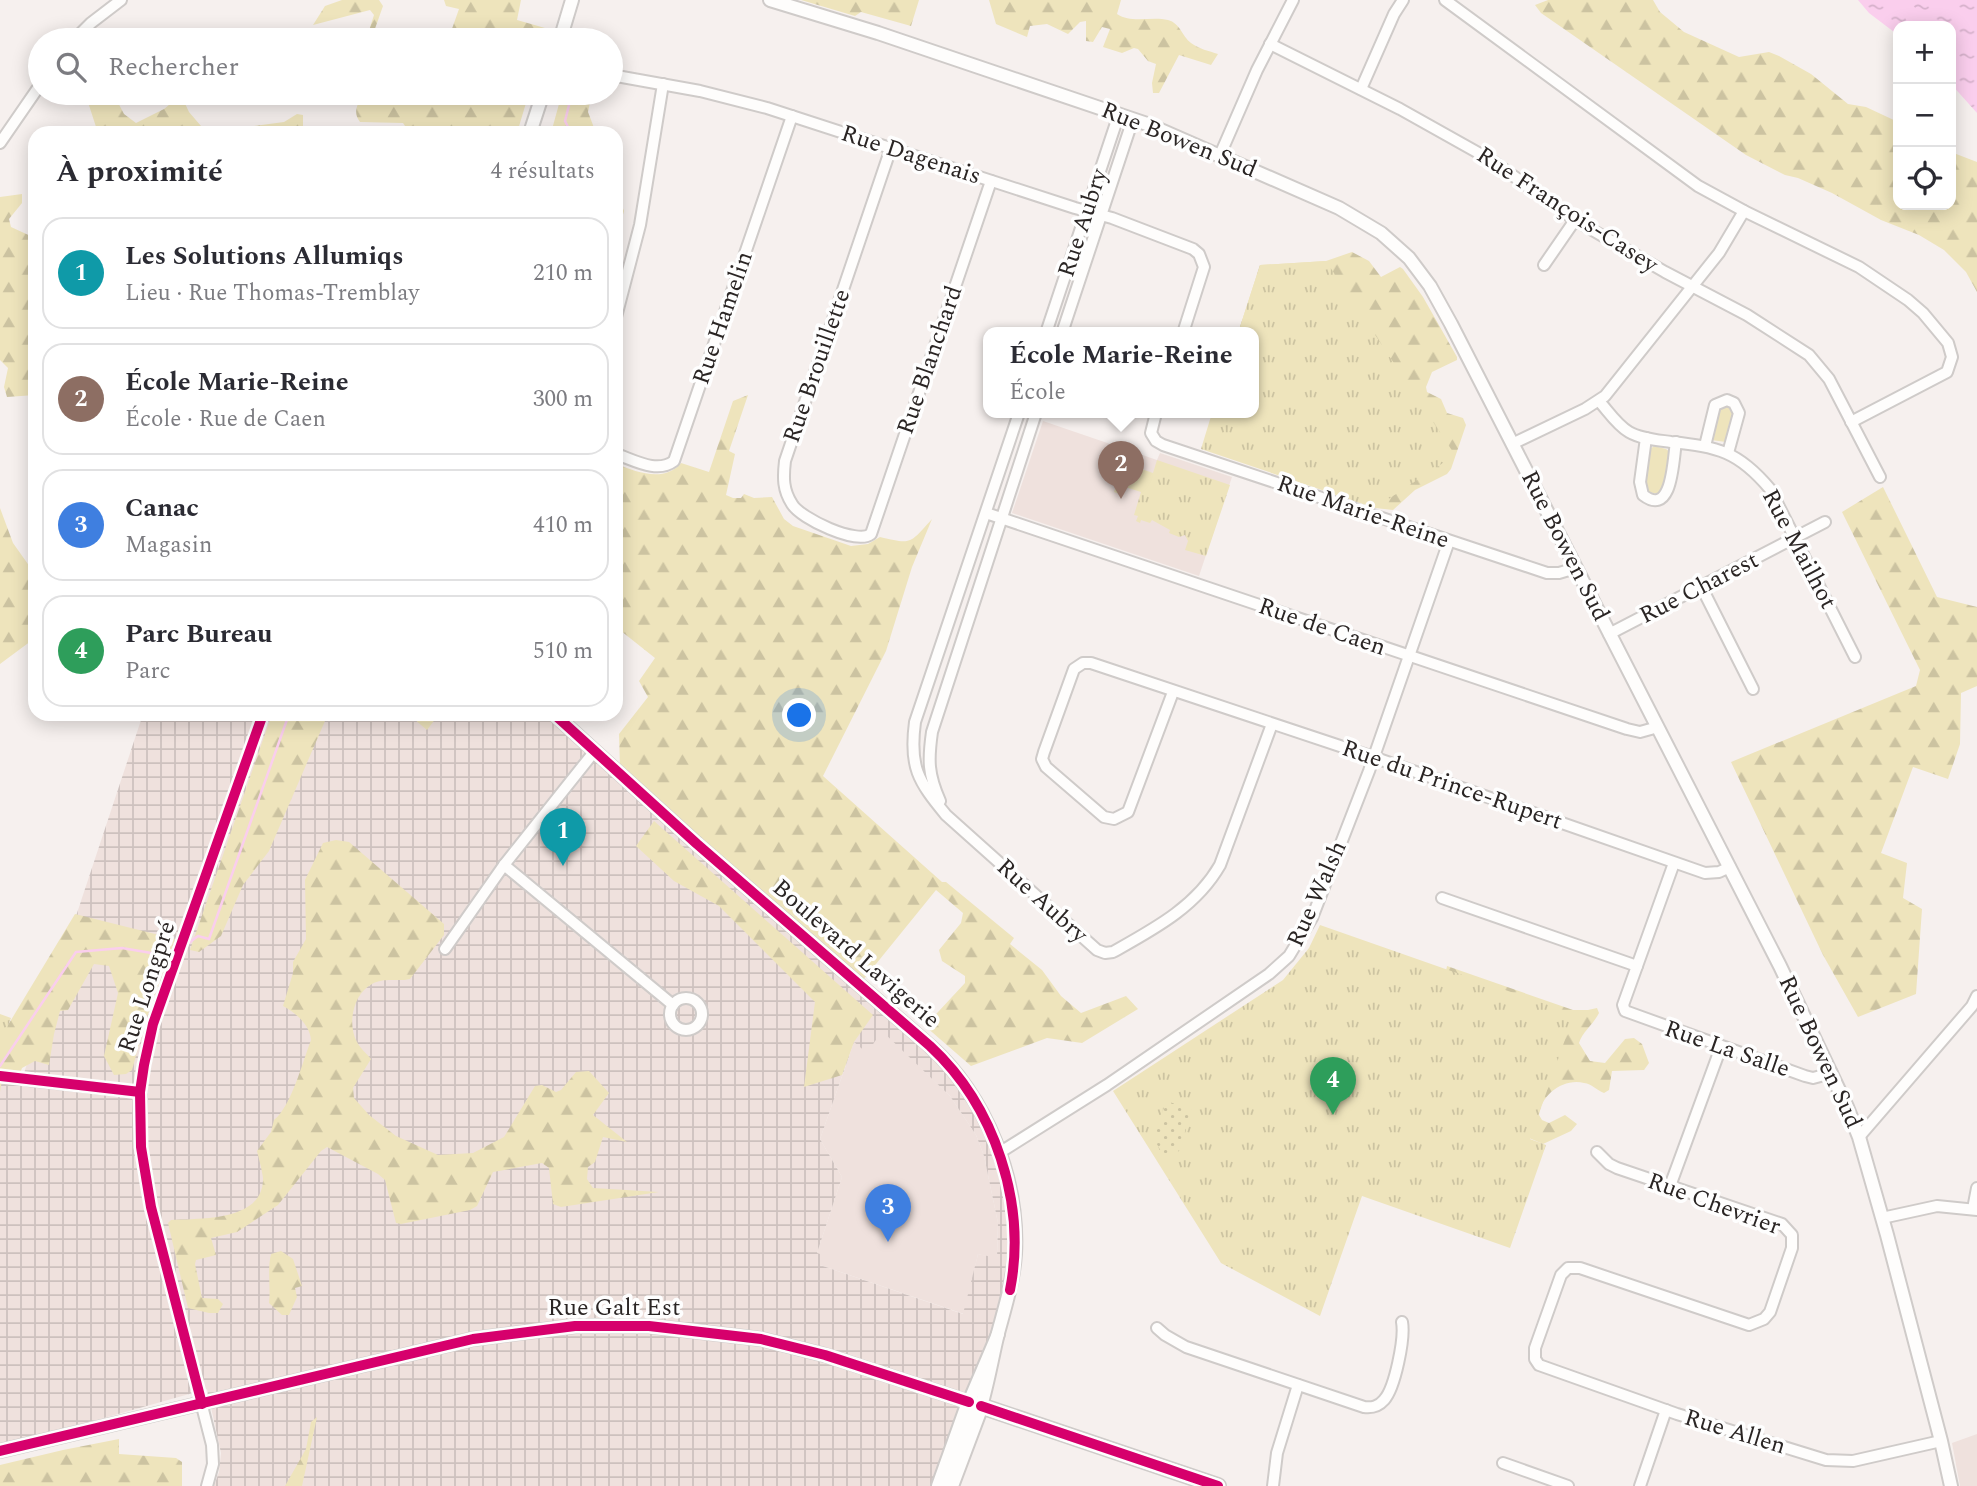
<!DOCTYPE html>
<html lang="fr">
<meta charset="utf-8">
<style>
:root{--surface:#fff;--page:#f7f7f7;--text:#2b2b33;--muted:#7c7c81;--line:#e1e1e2;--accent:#716c6b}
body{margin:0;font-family:Spectral,serif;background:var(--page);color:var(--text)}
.controls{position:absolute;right:21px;top:21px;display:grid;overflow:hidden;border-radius:14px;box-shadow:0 4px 18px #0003}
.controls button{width:63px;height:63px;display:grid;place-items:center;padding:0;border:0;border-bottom:2px solid var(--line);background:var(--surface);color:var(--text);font:35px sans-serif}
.you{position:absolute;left:800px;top:716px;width:24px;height:24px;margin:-18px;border:5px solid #fff;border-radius:50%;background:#1a73e8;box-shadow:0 0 0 10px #1a73e833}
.badge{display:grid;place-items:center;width:46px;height:46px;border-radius:50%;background:var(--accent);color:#fff;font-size:23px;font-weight:700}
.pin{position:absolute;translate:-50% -58px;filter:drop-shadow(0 2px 4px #0008)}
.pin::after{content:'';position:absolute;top:37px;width:24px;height:21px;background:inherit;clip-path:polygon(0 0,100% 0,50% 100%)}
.popup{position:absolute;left:983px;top:327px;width:276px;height:91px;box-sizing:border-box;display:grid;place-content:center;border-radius:14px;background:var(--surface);filter:drop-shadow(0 2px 5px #0005);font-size:23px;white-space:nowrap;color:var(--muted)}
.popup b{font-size:26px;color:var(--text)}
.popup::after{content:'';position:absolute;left:50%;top:100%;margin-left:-14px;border:14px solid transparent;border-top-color:var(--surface)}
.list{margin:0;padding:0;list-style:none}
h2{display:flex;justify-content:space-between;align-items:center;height:91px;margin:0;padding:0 28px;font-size:30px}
h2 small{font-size:23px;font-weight:400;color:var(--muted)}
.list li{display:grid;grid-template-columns:46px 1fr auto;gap:21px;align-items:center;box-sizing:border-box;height:112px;margin:0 14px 14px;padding:0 14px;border:2px solid var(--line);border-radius:21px}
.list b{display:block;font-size:26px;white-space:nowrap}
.list p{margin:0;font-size:23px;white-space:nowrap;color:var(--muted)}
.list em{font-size:23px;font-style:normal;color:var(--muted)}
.icon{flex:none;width:38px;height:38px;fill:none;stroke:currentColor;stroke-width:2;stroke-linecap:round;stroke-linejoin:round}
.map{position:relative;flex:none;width:1977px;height:1486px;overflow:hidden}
.search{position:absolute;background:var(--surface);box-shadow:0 4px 18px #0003;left:28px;top:28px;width:595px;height:77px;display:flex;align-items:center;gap:18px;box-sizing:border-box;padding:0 24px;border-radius:38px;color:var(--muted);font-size:26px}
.panel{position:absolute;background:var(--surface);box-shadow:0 4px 18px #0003;left:28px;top:126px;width:595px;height:595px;border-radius:21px}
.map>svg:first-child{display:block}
.built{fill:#efe1dd}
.industrial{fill:url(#industrial-grid);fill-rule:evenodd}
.grass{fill:#eee4bc}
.forest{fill:url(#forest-firs)}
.park{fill:url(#park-tufts)}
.garden{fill:url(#garden-dots)}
.water{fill:url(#water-ripples)}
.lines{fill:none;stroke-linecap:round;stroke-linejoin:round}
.stream{stroke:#faceed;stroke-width:2.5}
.minor-casing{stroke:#cfcbc9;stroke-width:14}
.tertiary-casing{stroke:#cfcbc9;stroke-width:16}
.secondary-casing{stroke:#cfcbc9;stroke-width:18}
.minor{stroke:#fefdfc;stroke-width:10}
.tertiary{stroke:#fefdfc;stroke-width:12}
.secondary{stroke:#fefdfc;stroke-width:14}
.cycleway-casing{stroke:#fefefe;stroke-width:15}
.cycleway{stroke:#d6006c;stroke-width:10}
.labels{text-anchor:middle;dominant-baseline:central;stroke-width:7;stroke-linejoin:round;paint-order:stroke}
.street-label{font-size:24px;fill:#2a2524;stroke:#fefefe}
</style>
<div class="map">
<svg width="1977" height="1486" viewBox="0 0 1977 1486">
<defs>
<pattern id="industrial-grid" width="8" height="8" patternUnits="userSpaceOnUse" patternTransform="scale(1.75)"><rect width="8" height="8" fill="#efe1dd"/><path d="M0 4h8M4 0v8" fill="none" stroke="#cdc1be"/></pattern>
<pattern id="forest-firs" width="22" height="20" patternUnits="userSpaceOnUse" patternTransform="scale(1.75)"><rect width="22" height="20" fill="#eee4bc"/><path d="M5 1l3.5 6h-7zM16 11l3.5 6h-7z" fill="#ccc3a1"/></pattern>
<pattern id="park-tufts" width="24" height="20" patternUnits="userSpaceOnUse" patternTransform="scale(1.75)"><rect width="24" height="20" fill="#eee4bc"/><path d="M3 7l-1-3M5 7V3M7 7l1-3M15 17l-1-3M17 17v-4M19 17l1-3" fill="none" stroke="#ccc3a1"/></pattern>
<pattern id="garden-dots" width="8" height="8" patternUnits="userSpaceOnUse" patternTransform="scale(1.75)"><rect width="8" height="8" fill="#eee4bc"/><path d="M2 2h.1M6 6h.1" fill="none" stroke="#ccc3a1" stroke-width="1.8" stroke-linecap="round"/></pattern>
<pattern id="water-ripples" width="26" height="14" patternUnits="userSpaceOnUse" patternTransform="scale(1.75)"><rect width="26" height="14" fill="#faceed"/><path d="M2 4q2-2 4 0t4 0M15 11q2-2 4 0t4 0" fill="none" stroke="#d6b1cb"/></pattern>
</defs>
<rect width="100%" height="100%" fill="#f6f0ee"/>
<!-- built -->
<g class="built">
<polygon points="1043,421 1157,460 1160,453 1232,477 1199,576 1012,513"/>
<polygon points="882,1030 950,1096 976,1135 984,1156 998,1223 997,1259 978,1254 964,1314 820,1265 817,1253 842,1177 820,1139 854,1042"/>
<polygon points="1977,1434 1977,1486 1960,1486 1952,1443"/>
</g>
<!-- industrial -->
<path class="industrial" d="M143,714h411l408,366 41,87 10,105 -67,214h-732l5,-14 2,-19 -14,-64 -103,29 -104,26v-368l22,3zM882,1031l68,65 26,39 8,21 14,67 -1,35 -19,-4 -15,60 -143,-49 3,-10 -6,-2 25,-76 -22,-38 34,-97 13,11z"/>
<!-- grass -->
<g class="grass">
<path d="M1727,406c12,9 3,24 -1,36l-15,-2 8,-32z"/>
<polygon points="1654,446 1666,449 1671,453 1665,484 1659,494 1648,492 1644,483 1648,451"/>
</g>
<!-- forest -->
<g class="forest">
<polygon points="342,0 379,0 383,6 371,40 366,40 374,15 370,10 313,25 325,6"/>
<polygon points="444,0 521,0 517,20 545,28 548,32 546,40 448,40 459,9 446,6"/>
<polygon points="801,0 919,0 911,26 861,12 855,16"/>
<path d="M989,0h132l-4,14c15,10 34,2 51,6 12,3 14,16 23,23 8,6 18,8 27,11l-7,11 -32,-10 -20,38h-6l-1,-10 4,-19 -8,-3 -10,-12 -4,-1 -12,5 -19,-6 7,-18 -8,-2 -9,15 -7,-1v-20l-6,1 -12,12 -21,-10 -17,2 -3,11 -31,-13z"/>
<polygon points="1548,0 1653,0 1660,12 1684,32 1739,57 1769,52 1779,56 1811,74 1848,104 1866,107 1898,122 1898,205 1951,205 1951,152 1977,162 1977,292 1966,272 1944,250 1919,235 1881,220 1832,193 1798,178 1785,175 1746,155 1541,13 1535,5"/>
<polygon points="85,93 113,93 124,114 136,123 164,109 175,100 172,93 180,93 189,112 207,133 98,133"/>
<path d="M364,93h165l-12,40h-111l1,-4 -4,-6 -43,-1c-8,-11 -2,-18 4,-29z"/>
<polygon points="562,93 592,93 588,112 596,133 551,133"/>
<polygon points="297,114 303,115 303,133 239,133 246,127 284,122"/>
<polygon points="616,190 624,211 616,239"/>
<polygon points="22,194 22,203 9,219 11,227 35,238 35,395 7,397 4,387 8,368 0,360 0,197"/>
<polygon points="1352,252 1369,261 1381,277 1400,267 1403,269 1423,297 1457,357 1457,360 1432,372 1426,387 1427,392 1441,399 1447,413 1463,418 1466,425 1451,469 1447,474 1415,490 1393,510 1375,508 1334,494 1330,490 1254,333 1238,333 1260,265 1326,261"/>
<path d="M748,395l-19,56 6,3 -9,41 7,3h8l3,-4 10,4 18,-1 12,22 9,7 58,20 17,-2 12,-7c33,8 30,6 52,-18l-20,48 -26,84 -63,125 119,106h4l68,56 -4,6 32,26 19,26 20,17 45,-17 12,13 -56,34 -35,-5 -76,28 -46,-40 40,-43v-7l-23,-15 -3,-11 22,-27 2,-10 -27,-23 -73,90 -243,-212 -1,-34 29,-37 -9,-16 16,-23 -39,-31v-163c21,8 48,19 65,-1l28,9 24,-71z"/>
<polygon points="1883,487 1937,597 1977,607 1977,686 1961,693 1960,744 1948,779 1913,767 1881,853 1907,863 1903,898 1922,909 1916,994 1858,1017 1823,955 1731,762 1916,686 1920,670 1842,512"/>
<polygon points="0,508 13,543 35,574 35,620 30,633 31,641 0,664"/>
<polygon points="272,714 328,714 269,851 243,885 221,936 199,952 190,950"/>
<polygon points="408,714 439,714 427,730"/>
<polygon points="654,821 873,1015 854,1042 842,1075 804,1087 815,1002 719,906 674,881 636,846"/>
<path d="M336,840l13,2 95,82v11l-34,44c-12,3 -26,-2 -38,5 -19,10 -25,40 -15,58 3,6 10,12 14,17l-18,29 1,10 15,17 27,21 42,19 35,-2 31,-16 31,-51 7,-1 14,7 5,-2 15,-18 13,-1 20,22 -16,22 34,27 -24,-5 -8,25 -7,5 -1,12 6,9 66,4 -98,15 -8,-3 -4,-36 -7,-5 -49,9 -16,34 -7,4 -69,14 -5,-1 -11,-43 -7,-6 -51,-27 -6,4 -43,54 -41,27 -26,6 5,17 -20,5 -1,4 7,34 16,1 5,5 -5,9h-9l-21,-5 -20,-85 3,-3c28,-2 93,2 92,-42 -1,-8 -4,-19 -6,-27l14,-19 3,-12c17,-13 29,-59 37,-80 -1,-15 -15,-27 -28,-34l10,-33v-11l13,-23 -1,-59 18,-37z"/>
<polygon points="75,914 175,939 147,1017 132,1070 126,1074 114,1075 104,1056 118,993 109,966 94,964 68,1010 60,1011 54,1034 49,1065 35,1061 22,1068 19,1076 3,1074 0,1092 0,1028 5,1030"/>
<path d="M1447,966l126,44h15l9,-2 2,5c-6,12 -16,18 -20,30l11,18 15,2 20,-24 9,-1 8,6 7,19 -5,7 -32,1 -3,19 -5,3c-8,-3 -12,-9 -20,-10 -21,-5 -43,12 -45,32l3,5 7,3 16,-8 12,9 -6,7 -28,13 -14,-6 -91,-125z"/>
<path d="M281,1251l12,8 9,27 -7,2 2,9 -8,18h-7l-13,-12c2,-16 -2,-33 2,-49z"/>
<polygon points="317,1417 302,1486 285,1486 306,1449 311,1422"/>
<polygon points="119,1439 119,1454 176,1458 182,1462 182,1486 0,1486 0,1465 63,1450"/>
</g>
<!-- park -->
<g class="park">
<polygon points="1326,261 1455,455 1375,508 1201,449 1212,413 1254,413 1254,333 1238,333 1260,265"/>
<polygon points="1157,460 1230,485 1206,556 1185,550 1188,541 1185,535 1179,537 1169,533 1170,530 1152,520 1150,523 1141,520 1140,523 1136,521 1138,516 1134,515 1141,492 1125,487 1122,495 1114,492 1124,463 1153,473"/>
<polygon points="1320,925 1574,1014 1530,1139 1546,1145 1510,1248 1362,1196 1320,1316 1221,1263 1113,1091 1283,980 1309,948"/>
<polygon points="0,1014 11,1018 0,1046"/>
</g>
<!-- garden -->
<polygon class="garden" points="1166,1101 1192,1109 1179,1151 1171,1156 1162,1153 1154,1139"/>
<!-- water -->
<polygon class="water" points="1858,0 1977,0 1977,113 1951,84 1951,26 1898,26 1898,35 1869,13"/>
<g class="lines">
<!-- stream -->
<g class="stream">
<polyline points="571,133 565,121 572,93"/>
<polyline points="186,945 198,936 209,939 289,714"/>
<polyline points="0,1066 76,952 122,948 169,956 175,952"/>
</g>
<defs>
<g id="minor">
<polyline points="1445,0 1698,186 1744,211 1859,267 1908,300 1923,313 1948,343 1952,357 1947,372 1851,422"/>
<polyline points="74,40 91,23 121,0"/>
<polyline points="1270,44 1400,109 1491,160 1575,220 1665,272 1747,315 1809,355 1829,379 1880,477"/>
<polyline points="611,75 700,91 767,108 1075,208 1112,218 1193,249 1199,254 1204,267 1183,333"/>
<polyline points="1361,89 1394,14 1403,0"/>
<polyline points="0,143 40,85"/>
<path d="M891,148l-106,313c-2,17 -2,29 7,43 9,15 65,41 79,30l120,-353"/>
<polyline points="1220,155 1257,70 1293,0"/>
<polyline points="1544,265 1575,220"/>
<polyline points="616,317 640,225 663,84"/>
<polyline points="1046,333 1119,114"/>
<polyline points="1062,333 1133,119"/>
<path d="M1599,401c9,10 18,24 30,31 12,7 28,8 42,10 47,5 67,9 99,47l85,168"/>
<path d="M1019,413l-104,309c-6,45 3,59 31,93l151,135 8,3 8,-1c41,-23 83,-45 107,-87l52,-141"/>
<polyline points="1156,413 1151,433 1156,441 1163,445 1547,573 1559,573 1576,568"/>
<path d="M1646,438l-6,44 3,13c30,23 30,-36 33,-53"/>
<polyline points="1512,444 1585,409 1605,396 1719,253 1744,211"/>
<polyline points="1705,446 1715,405 1727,400 1734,403 1739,413 1728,453"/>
<path d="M616,454c18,6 41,20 58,7l118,-345"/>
<polyline points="986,513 1627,729 1640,732 1658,727"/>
<polyline points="1701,586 1753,689"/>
<polyline points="1609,634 1825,522"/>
<polyline points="1173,692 1128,812 1114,819 1104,817 1046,767 1042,759 1044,752 1074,669 1083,663 1091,663 1373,757 1705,873 1719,872 1730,867"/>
<path d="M940,801c-12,-27 -12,-41 -8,-69l104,-319"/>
<polyline points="1674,863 1623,1005 1625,1011 1805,1076 1813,1078 1832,1073"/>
<polyline points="504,865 673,1005"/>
<polyline points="1442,898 1637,966"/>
<polyline points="445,949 504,865 594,752"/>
<circle cx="686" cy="1014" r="16"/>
<polyline points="28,1080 140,1092"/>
<polyline points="1859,1137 1972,1006 1977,996"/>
<polyline points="1597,1152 1609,1164 1617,1168 1782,1224 1792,1235 1792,1248 1770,1312 1764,1319 1749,1325 1580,1268 1568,1268 1561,1275 1535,1348 1535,1359 1539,1365 1677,1414 1826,1460 1853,1461 1941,1441"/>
<polyline points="999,1153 1107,1085 1269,974 1289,956 1312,918 1369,771 1449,541"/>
<polyline points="1670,1186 1721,1047"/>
<polyline points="1973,1209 1977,1188"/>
<polyline points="1882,1218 1937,1206 1977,1210"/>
<path d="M1157,1328l8,7 21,12 178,60c8,1 14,0 20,-7 11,-12 21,-62 18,-78"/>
<polyline points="1503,1463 1568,1486"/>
<polyline points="207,1486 213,1464 212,1445 151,1207 141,1147 140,1092 144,1065 153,1024 263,714"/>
<polyline points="1273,1486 1277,1453 1298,1385"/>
<polyline points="1640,1486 1666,1410"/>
</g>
<g id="tertiary">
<polyline points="770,0 878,33 1147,124 1339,208 1381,233 1409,258 1430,286 1451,324 1780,966 1847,1107 1859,1137 1887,1235 1941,1441 1951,1486"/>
<polyline points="560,40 572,0"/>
<polyline points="530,133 543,93"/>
<path d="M554,714l143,130 233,202c56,51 89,133 85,208 -2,28 -10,53 -17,79 -6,25 -10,49 -17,73"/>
<polyline points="0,1451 473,1339 575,1326 649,1326 761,1339 825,1355 969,1402 998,1334"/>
</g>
<g id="secondary">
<polyline points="939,1486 969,1402 1218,1486"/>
<polyline points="951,1486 981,1406"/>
</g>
</defs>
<!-- minor casing -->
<use href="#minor" class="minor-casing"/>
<!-- tertiary casing -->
<use href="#tertiary" class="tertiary-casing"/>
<!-- secondary casing -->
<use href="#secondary" class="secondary-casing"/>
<!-- minor -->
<use href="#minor" class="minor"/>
<!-- tertiary -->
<use href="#tertiary" class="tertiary"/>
<!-- secondary -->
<use href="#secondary" class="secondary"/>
<defs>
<g id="cycleway">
<path d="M554,714l143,130 233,202c65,60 97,158 80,244"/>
<polyline points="0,1076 140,1092"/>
<polyline points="202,1404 151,1207 141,1147 140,1092 144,1065 153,1024 263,714"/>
<polyline points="981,1406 1218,1486"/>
<polyline points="0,1451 473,1339 575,1326 649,1326 761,1339 825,1355 969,1402"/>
</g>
</defs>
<!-- cycleway casing -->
<use href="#cycleway" class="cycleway-casing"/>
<!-- cycleway -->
<use href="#cycleway" class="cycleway"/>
</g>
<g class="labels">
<!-- street labels -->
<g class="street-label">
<text transform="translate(1179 140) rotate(22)">Rue Bowen Sud</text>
<text transform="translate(911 155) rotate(18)">Rue Dagenais</text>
<text transform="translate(1567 210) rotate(33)">Rue François-Casey</text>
<text transform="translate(1083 223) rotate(-72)">Rue Aubry</text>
<text transform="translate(723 318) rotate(-71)">Rue Hamelin</text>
<text transform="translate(930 360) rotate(-71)">Rue Blanchard</text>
<text transform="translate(817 366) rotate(-71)">Rue Brouillette</text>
<text transform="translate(1363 512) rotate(19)">Rue Marie-Reine</text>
<text transform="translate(1565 546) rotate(63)">Rue Bowen Sud</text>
<text transform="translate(1799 549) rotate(62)">Rue Mailhot</text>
<text transform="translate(1699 588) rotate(-27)">Rue Charest</text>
<text transform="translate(1322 627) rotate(19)">Rue de Caen</text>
<text transform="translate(1452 785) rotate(19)">Rue du Prince-Rupert</text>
<text transform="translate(1317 894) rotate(-66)">Rue Walsh</text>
<text transform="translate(1042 901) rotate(42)">Rue Aubry</text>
<text transform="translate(856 954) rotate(41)">Boulevard Lavigerie</text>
<text transform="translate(147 987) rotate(-72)">Rue Longpré</text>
<text transform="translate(1727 1049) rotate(19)">Rue La Salle</text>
<text transform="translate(1820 1052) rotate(65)">Rue Bowen Sud</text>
<text transform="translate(1714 1204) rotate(20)">Rue Chevrier</text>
<text x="614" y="1308">Rue Galt Est</text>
<text transform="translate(1735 1432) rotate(17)">Rue Allen</text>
</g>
</g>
</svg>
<div class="controls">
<button>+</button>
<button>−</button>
<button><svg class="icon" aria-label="locate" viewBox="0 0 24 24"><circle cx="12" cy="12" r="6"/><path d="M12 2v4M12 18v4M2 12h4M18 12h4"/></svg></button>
</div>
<div class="you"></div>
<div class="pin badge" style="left:563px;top:866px;background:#0f9aa8">1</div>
<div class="pin badge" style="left:1121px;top:499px;background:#8d6e63">2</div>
<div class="popup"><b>École Marie-Reine</b>École</div>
<div class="pin badge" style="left:888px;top:1242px;background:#3f7fe0">3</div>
<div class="pin badge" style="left:1333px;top:1115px;background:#2e9e5b">4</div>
<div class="search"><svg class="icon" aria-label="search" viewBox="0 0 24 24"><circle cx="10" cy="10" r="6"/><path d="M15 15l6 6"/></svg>Rechercher</div>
<section class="panel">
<h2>À proximité<small>4 résultats</small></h2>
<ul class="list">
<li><span class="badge" style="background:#0f9aa8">1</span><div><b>Les Solutions Allumiqs</b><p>Lieu · Rue Thomas-Tremblay</p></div><em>210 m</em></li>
<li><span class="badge" style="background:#8d6e63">2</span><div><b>École Marie-Reine</b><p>École · Rue de Caen</p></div><em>300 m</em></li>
<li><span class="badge" style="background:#3f7fe0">3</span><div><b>Canac</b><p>Magasin</p></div><em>410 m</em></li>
<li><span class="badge" style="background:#2e9e5b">4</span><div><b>Parc Bureau</b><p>Parc</p></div><em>510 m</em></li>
</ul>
</section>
</div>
